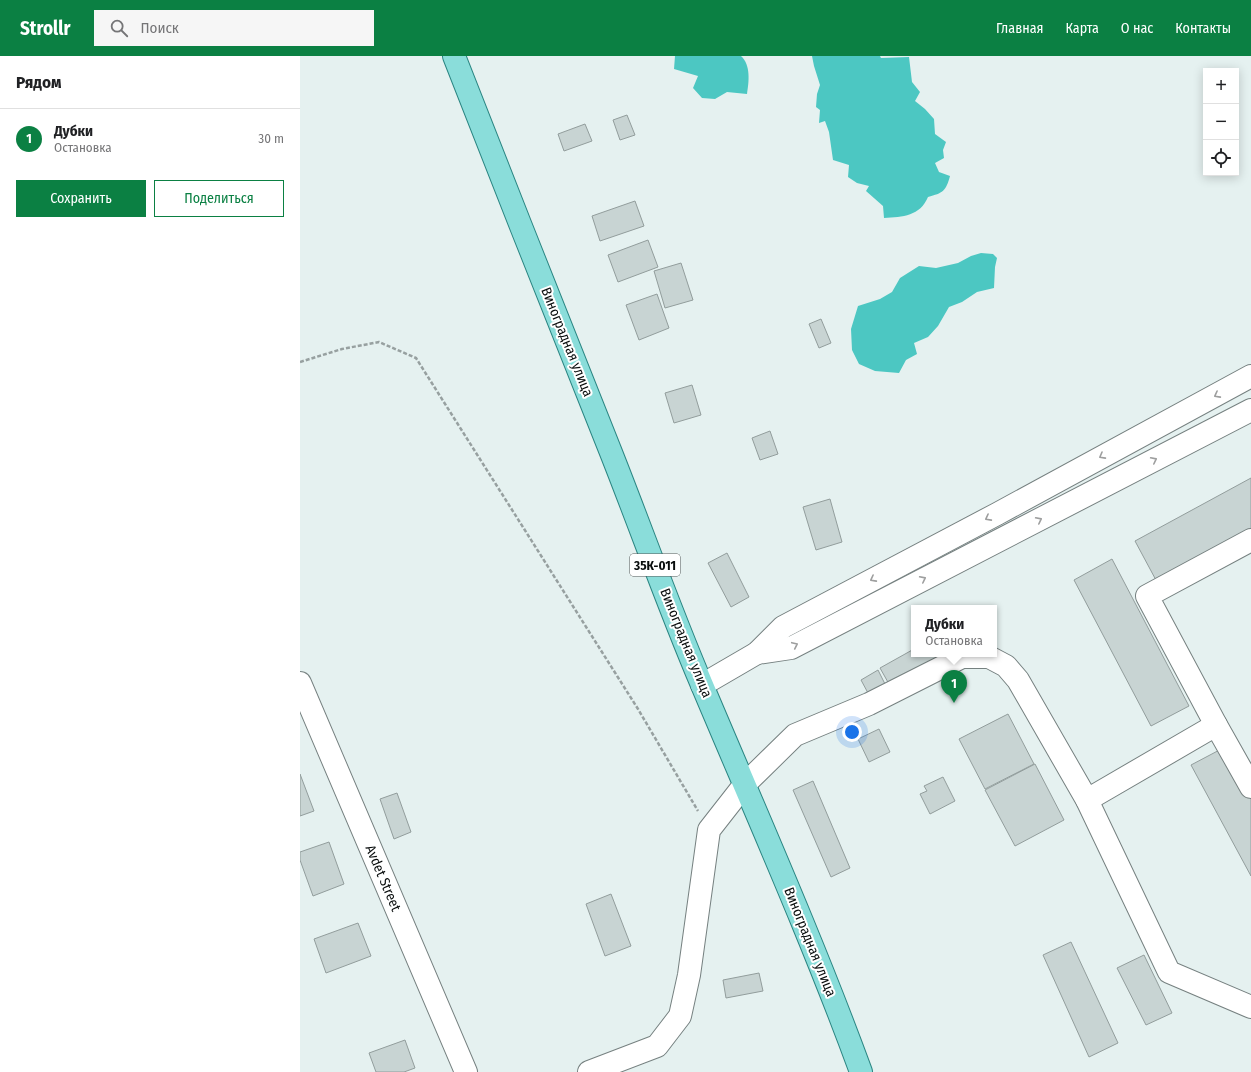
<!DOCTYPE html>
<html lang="ru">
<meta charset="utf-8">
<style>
:root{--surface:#fff;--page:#f6f6f6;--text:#202124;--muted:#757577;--line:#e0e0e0;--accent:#0b8043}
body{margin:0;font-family:"Fira Sans Condensed",sans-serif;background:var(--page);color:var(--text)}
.controls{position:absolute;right:12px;top:12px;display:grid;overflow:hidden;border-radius:0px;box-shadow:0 2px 10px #0003}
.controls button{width:36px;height:36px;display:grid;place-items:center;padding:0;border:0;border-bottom:1px solid var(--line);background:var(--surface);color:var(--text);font:20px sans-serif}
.you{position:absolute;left:552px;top:676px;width:14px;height:14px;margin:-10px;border:3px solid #fff;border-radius:50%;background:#1a73e8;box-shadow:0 0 0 6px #1a73e833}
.badge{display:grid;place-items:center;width:26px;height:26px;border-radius:50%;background:var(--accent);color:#fff;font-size:13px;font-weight:700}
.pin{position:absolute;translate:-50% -33px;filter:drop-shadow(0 1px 2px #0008)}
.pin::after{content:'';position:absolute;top:21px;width:14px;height:12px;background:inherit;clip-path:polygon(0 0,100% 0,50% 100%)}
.popup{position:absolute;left:611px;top:549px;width:86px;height:52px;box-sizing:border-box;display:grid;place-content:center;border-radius:0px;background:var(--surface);filter:drop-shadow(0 1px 3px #0005);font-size:13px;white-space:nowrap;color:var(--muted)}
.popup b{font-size:15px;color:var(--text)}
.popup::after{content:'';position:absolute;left:50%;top:100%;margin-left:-8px;border:8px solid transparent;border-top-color:var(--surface)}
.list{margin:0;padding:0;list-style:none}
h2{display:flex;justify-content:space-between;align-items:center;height:52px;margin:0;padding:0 16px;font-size:17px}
h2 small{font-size:13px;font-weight:400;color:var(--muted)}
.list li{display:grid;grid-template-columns:26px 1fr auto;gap:12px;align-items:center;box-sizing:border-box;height:60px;padding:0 16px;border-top:1px solid var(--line)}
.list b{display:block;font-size:15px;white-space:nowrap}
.list p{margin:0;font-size:13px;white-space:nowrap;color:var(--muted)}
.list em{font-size:13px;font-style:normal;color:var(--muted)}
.actions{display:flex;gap:8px;padding:12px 16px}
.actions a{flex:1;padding:9px 0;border:1px solid var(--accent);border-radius:0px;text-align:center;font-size:14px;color:var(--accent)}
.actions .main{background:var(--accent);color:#fff}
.icon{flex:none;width:22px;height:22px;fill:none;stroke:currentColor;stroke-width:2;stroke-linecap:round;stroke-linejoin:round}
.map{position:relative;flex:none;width:951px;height:1016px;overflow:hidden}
header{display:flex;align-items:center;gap:24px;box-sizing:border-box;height:56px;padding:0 20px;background:var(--accent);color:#fff}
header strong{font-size:19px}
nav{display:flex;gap:22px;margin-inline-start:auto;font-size:14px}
.search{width:280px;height:36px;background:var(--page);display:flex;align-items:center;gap:10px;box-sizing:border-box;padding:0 14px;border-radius:0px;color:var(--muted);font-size:15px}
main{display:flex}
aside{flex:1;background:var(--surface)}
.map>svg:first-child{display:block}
.forest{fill:#4cc7c2}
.building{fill:#c8d4d3;stroke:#929d9c}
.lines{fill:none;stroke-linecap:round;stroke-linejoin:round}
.minor-casing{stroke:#768180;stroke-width:24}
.major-casing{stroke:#2a8582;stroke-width:24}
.path{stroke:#97a0a0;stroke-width:2.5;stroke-dasharray:4 2;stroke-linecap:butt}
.minor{stroke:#fff;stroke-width:22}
.major{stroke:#8addda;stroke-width:22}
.oneway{stroke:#9d9e9e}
.labels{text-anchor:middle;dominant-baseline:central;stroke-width:4;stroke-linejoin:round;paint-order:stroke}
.shield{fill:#fff;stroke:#535656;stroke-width:1}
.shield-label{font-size:13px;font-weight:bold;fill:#090d0d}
.street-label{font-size:14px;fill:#090d0d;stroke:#fff}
</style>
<header>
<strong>Strollr</strong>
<div class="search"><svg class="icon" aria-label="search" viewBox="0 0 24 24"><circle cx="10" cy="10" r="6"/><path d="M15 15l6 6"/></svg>Поиск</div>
<nav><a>Главная</a><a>Карта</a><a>О нас</a><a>Контакты</a></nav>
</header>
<main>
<aside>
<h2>Рядом<small></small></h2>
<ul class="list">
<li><span class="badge">1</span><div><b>Дубки</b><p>Остановка</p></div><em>30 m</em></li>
</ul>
<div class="actions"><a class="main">Сохранить</a><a>Поделиться</a></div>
</aside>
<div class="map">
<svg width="951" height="1016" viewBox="0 0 951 1016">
<rect width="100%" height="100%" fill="#e5f1f0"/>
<!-- forest -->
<g class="forest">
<path d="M375,0h66c10,9 8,26 6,38l-20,-2 -12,7 -13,-1 -9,-10 5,-12 -24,-7z"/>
<path d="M512,0h68l1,2 28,-1 3,25 8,10 -5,9 10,8 9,10 1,15 11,8 -3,8 1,8 -9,5 4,9 11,4c-4,15 -7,17 -22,21 -8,19 -25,20 -44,21l-1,-12 -17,-15 3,-5 -12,-3 -9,-6 1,-12 -16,-5 -4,-28 -4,-11 -6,2 1,-13 -4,-3 1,-13 3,-9 -6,-19z"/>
<polygon points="681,197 693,198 697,202 695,211 694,232 677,236 662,246 649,251 638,270 628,281 614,287 617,298 606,304 599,317 575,315 559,308 552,294 551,273 558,250 580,243 592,236 600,222 619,210 636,212 658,207 671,200"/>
</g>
<!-- building -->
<g class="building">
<polygon points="327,59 335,79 320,84 313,64"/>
<polygon points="285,68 292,85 264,95 258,78"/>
<polygon points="335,145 344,170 300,185 292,160"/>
<polygon points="348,184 358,211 318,226 308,199"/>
<polygon points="381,207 393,244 365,252 354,215"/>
<polygon points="357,238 369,272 339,284 326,249"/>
<polygon points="521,263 531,287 519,292 509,268"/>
<polygon points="392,329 401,359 374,367 365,337"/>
<polygon points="470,375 478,398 460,404 452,382"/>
<polygon points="951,422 951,475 857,526 835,485"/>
<polygon points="530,443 542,486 516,494 503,451"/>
<polygon points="427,497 449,541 431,551 408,507"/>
<polygon points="812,503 889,650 851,670 774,524"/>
<polygon points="614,593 614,598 639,598 640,600 589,628 580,612"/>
<polygon points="578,614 585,628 568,637 561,624"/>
<polygon points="708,658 734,708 685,733 659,683"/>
<polygon points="579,673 590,696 569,706 558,683"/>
<polygon points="927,690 951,734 951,820 891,709"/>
<polygon points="735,708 764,764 715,790 685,734"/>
<polygon points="0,718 14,755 0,760"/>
<polygon points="643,721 655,745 630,758 620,738 627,735 624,730"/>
<polygon points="513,725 550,812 531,821 493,734"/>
<polygon points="97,737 111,776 94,783 80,743"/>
<polygon points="29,786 44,828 13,840 0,804 0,796"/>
<polygon points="311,838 331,890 305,900 286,848"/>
<polygon points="58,867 71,900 26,917 14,883"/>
<polygon points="771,886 818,987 789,1001 743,899"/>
<polygon points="844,899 872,957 846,969 817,912"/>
<polygon points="459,917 463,935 426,942 423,924"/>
<polygon points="105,984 115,1012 104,1016 76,1016 69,997"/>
</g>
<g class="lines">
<defs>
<g id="minor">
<polyline points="457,597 491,592 951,354"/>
<polyline points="0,627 166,1016"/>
<polyline points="402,629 457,597 483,571 697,458 951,320"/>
<polyline points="916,669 847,540 951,484"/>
<polyline points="787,744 916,669 951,731"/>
<polyline points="289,1016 357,990 380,960 389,919 409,774 445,728 495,679 569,648 662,601 689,601 706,610 718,624 787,744 869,916 951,951"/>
</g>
<path id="major" d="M154,0c51,132 104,262 156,394 31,78 59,158 92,235 54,128 111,256 159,387"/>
</defs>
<!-- minor casing -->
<use href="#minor" class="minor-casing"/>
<!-- major casing -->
<use href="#major" class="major-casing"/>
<!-- path -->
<polyline class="path" points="0,306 42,293 79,286 116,302 338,653 398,755"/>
<!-- minor -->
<use href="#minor" class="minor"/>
<!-- major -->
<use href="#major" class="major"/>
</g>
<!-- one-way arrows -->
<defs><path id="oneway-chevron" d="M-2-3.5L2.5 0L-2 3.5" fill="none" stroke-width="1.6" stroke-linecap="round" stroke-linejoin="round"/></defs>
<g class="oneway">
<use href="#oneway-chevron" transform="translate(917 339) rotate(152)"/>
<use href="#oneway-chevron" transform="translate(802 400) rotate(151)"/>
<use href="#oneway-chevron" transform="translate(854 404) rotate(-27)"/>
<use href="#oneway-chevron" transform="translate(688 462) rotate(152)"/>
<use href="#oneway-chevron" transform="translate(739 464) rotate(-27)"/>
<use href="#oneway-chevron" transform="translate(573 523) rotate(152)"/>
<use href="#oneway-chevron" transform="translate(623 523) rotate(-27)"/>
<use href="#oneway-chevron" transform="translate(495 589) rotate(-25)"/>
</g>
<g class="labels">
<!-- shield labels -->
<rect class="shield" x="330" y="498" width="50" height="22" rx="3"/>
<g class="shield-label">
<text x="355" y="509">35К-011</text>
</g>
<!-- street labels -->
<g class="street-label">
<text transform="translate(267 286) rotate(68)">Виноградная улица</text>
<text transform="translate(386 587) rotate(68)">Виноградная улица</text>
<text transform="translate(83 822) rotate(67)">Avdet Street</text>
<text transform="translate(510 886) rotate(68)">Виноградная улица</text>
</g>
</g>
</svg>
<div class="controls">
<button>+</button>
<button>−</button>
<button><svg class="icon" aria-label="locate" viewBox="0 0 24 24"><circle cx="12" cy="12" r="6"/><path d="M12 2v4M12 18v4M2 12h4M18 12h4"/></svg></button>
</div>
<div class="you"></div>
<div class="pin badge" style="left:654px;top:647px">1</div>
<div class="popup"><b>Дубки</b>Остановка</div>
</div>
</main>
